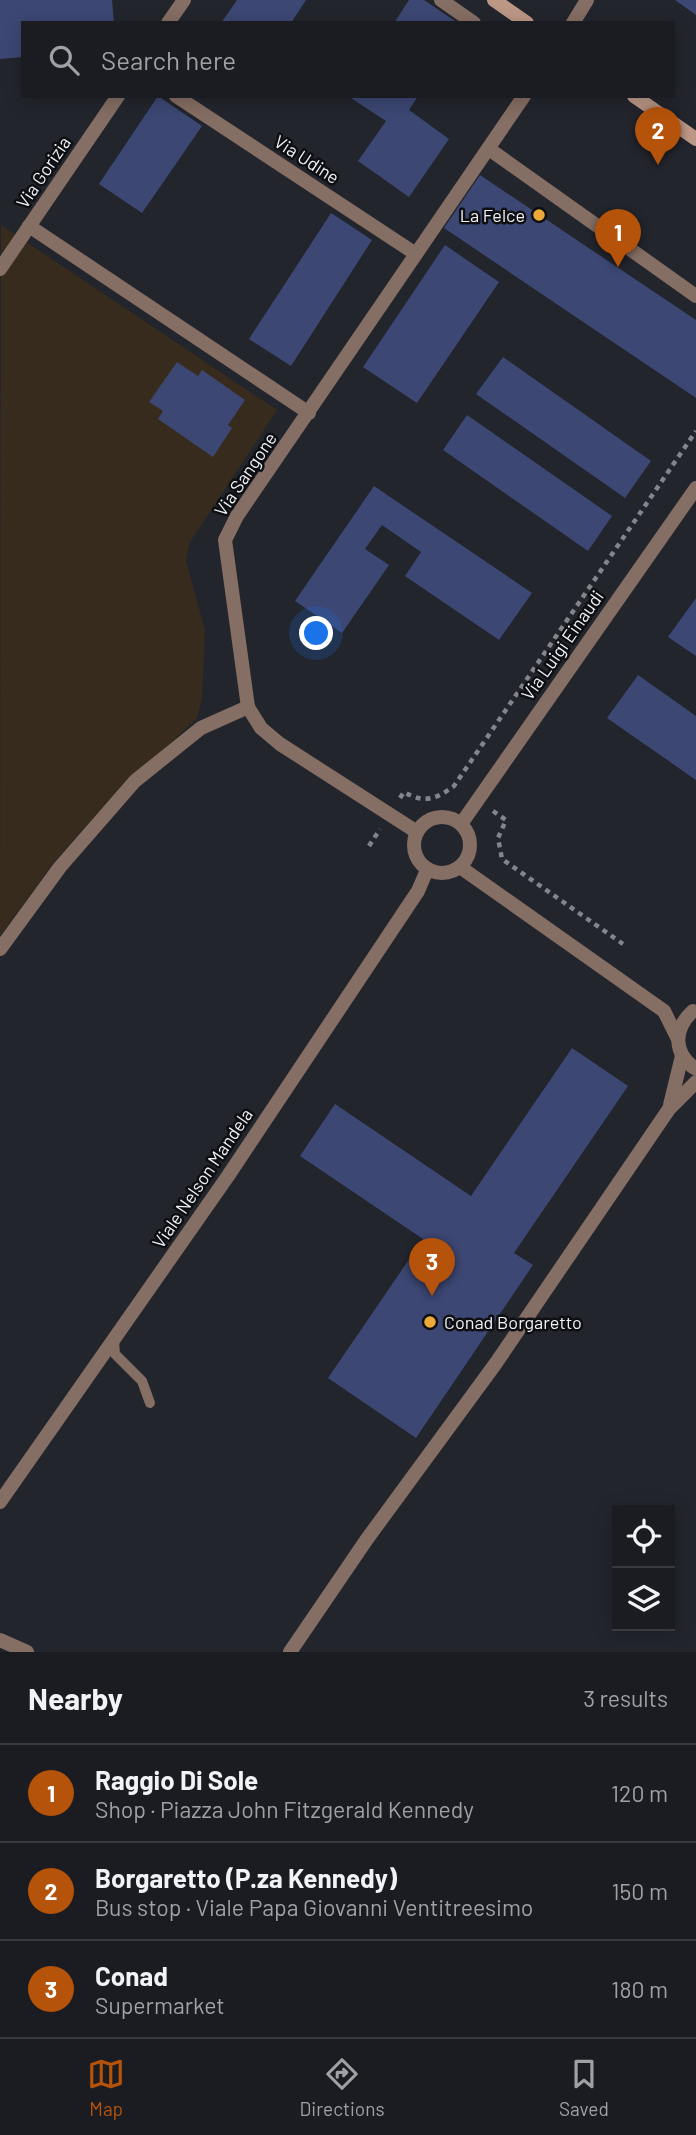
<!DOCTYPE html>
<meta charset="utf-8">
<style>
:root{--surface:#1a1c22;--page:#23252a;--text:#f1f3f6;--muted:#9fa1a5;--line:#383a40;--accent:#b45309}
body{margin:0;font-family:Barlow,sans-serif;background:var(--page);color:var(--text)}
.controls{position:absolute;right:21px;bottom:21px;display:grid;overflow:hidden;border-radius:0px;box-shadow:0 4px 18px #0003}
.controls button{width:63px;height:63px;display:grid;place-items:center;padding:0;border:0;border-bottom:2px solid var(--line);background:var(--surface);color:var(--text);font:35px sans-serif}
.you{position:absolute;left:317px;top:634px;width:24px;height:24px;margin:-18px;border:5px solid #fff;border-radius:50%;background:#1a73e8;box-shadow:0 0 0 10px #1a73e833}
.badge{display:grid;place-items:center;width:46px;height:46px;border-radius:50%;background:var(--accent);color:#fff;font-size:23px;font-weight:700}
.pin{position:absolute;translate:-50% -58px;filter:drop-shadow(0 2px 4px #0008)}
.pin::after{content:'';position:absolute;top:37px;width:24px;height:21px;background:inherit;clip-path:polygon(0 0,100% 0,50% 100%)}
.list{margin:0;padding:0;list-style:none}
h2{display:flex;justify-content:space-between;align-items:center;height:91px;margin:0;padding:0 28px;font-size:30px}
h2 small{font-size:23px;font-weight:400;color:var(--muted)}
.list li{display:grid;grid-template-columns:46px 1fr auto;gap:21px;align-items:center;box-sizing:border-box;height:98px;padding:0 28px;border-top:2px solid var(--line)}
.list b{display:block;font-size:26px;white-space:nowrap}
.list p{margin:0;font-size:23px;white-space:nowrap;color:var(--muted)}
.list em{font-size:23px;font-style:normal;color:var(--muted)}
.icon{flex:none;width:38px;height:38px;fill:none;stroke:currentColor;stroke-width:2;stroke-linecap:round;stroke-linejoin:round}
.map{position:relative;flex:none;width:696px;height:1652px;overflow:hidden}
.search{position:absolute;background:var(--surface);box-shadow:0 4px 18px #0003;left:21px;right:21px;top:21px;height:77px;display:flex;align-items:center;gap:18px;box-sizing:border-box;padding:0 24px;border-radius:0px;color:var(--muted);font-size:26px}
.sheet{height:385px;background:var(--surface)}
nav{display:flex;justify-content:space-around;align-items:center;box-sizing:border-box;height:98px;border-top:2px solid var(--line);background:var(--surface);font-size:19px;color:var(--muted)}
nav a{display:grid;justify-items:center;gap:4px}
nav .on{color:var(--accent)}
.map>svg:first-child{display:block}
.industrial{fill:#372b1d}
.building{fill:#3c4773}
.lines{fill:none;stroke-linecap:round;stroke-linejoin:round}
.path{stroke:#83858c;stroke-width:4.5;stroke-dasharray:5 5;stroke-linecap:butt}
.lane{stroke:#856e63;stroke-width:10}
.street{stroke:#856e63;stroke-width:14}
.secondary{stroke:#bc9785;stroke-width:14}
.poi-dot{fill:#ebaa39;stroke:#0e0f12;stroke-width:2.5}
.labels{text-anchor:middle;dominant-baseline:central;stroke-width:5;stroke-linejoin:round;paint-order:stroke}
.street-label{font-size:18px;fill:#f1f3f8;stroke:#0e0f12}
.poi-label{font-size:18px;fill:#f1f3f8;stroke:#0e0f12;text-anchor:end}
</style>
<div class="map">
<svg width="696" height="1652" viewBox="0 0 696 1652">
<rect width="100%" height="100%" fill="#23252d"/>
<!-- industrial -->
<polygon class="industrial" points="1,225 277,410 190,542 186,561 205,630 202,698 197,718 151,762 130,776 54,862 0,936"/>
<!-- building -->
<g class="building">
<polygon points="0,0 112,0 114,23 23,23 23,57 0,59"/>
<polygon points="237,0 306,0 291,23 221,23"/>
<polygon points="409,0 424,0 458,23 394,23"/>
<polygon points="675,0 696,0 696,15"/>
<polygon points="158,96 202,126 142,213 99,184"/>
<polygon points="348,96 418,96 409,110 449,139 409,197 358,161 386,121"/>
<polygon points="480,175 696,320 696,398 444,228"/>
<polygon points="331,213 372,240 291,366 249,339"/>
<polygon points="445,245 499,282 417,403 363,367"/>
<polygon points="503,357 651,461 625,498 476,394"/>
<polygon points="177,362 198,376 202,370 245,400 228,425 232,428 213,457 158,419 163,411 149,402"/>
<polygon points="467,415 612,516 588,551 443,450"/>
<polygon points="374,486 532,593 499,640 405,576 421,552 382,525 365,549 389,565 342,633 295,601"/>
<polygon points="696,598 696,656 668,637"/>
<polygon points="638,675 696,716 696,780 607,718"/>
<polygon points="572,1048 628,1086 514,1253 533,1265 416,1438 328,1378 423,1239 300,1156 335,1104 471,1196"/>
</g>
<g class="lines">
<!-- path -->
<g class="path">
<path d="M400,798l4,-6c21,12 32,7 50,-6l242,-355"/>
<polyline points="493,811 506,820 498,838 502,859 623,944"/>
<polyline points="369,846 380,829"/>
</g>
<!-- lane -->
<polyline class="lane" points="114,1340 115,1354 142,1381 150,1403"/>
<!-- street -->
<g class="street">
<polyline points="441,0 474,23"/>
<polyline points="168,23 184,0"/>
<polyline points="573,23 587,0"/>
<polyline points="176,96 416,254"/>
<polyline points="489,149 696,296"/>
<polyline points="29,226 309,413"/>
<polyline points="0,269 118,96"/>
<circle cx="442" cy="845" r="28"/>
<polyline points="461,824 696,488"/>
<polyline points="417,832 280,744 261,728 248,707 225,540 237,516 524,96"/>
<polyline points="460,867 664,1011 677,1037"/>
<polyline points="0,949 60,867 135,781 201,728 248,707"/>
<path d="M693,1011c-20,18 -20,43 3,58"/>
<polyline points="670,1105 682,1056"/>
<polyline points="0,1502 228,1176 418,891 427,870"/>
<polyline points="0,1640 27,1652"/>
<polyline points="290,1652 367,1539 496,1363 669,1109 696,1082"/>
</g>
<!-- secondary -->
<g class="secondary">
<polyline points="494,0 527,23"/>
<polyline points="634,96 696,139"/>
</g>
</g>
<!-- markers -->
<g class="poi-dot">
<circle cx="539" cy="215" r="7"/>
<circle cx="430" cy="1322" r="7"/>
</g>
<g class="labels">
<!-- street labels -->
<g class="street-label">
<text transform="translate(307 159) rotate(33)">Via Udine</text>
<text transform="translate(43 172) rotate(-56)">Via Gorizia</text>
<text transform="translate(245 474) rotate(-56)">Via Sangone</text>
<text transform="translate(562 645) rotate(-55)">Via Luigi Einaudi</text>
<text transform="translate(202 1178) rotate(-56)">Viale Nelson Mandela</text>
</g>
<!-- poi labels -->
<g class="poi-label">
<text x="525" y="215">La Felce</text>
<text x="444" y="1322" text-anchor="start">Conad Borgaretto</text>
</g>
</g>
</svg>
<div class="controls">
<button><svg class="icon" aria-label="locate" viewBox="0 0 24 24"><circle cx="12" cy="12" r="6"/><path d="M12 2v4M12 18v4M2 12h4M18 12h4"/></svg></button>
<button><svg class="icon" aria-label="layers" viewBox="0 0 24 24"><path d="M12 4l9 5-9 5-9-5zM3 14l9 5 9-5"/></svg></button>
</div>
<div class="you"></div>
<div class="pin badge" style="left:618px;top:267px">1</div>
<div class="pin badge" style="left:658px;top:165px">2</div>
<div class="pin badge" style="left:432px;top:1296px">3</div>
<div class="search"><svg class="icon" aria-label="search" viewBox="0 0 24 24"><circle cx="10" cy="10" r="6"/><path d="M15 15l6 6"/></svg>Search here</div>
</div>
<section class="sheet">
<h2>Nearby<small>3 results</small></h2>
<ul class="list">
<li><span class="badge">1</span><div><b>Raggio Di Sole</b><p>Shop · Piazza John Fitzgerald Kennedy</p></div><em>120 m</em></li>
<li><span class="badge">2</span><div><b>Borgaretto (P.za Kennedy)</b><p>Bus stop · Viale Papa Giovanni Ventitreesimo</p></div><em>150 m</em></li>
<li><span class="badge">3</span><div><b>Conad</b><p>Supermarket</p></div><em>180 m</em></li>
</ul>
</section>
<nav>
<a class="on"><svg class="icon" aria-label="map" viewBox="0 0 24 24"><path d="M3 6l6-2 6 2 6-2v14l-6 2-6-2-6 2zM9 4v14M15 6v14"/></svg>Map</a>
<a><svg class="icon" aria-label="directions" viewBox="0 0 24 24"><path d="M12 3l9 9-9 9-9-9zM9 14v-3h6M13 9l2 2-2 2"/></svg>Directions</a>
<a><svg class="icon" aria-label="saved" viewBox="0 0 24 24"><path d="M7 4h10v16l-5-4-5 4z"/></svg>Saved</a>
</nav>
